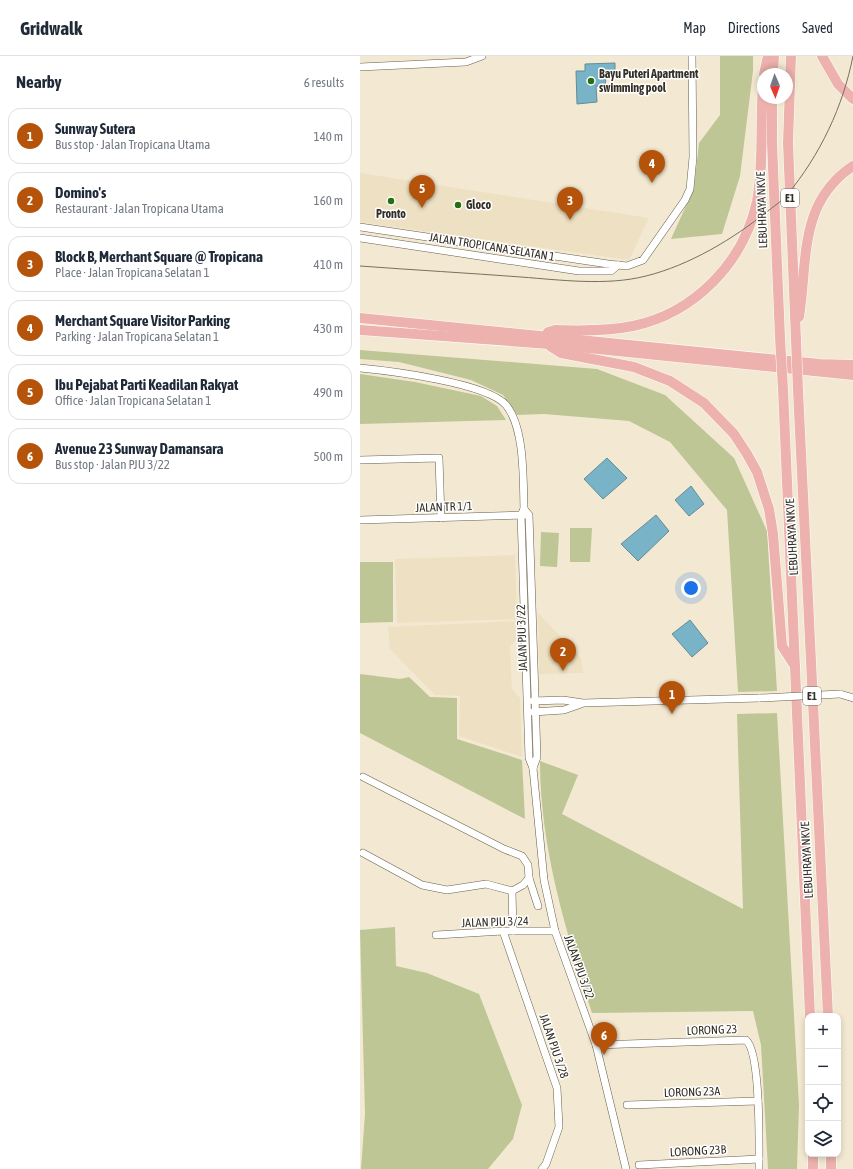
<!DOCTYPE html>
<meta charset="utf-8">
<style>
:root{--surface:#fff;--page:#f6f6f7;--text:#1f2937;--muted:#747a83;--line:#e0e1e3;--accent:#b45309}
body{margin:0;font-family:"Asap Condensed",sans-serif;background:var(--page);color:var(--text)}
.controls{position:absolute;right:12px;bottom:12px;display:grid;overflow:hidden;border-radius:8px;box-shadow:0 2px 6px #0003}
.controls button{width:36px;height:36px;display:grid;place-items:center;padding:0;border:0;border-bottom:1px solid var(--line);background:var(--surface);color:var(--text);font:20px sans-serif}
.compass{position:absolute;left:397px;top:12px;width:36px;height:36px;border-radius:50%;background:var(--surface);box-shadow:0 2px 6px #0003;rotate:178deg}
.you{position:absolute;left:331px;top:532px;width:14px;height:14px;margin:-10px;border:3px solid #fff;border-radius:50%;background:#1a73e8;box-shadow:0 0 0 6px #1a73e833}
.badge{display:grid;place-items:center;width:26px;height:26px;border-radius:50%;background:var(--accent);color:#fff;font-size:13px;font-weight:700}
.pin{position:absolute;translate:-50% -33px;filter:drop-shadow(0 1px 2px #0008)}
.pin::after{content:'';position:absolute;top:21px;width:14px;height:12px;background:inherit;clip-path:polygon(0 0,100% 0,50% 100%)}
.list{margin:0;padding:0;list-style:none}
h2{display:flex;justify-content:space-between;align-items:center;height:52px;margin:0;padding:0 16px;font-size:17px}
h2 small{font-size:13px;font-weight:400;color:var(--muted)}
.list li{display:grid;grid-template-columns:26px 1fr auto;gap:12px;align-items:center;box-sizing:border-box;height:56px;margin:0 8px 8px;padding:0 8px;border:1px solid var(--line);border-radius:12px}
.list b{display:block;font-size:15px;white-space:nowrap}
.list p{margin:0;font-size:13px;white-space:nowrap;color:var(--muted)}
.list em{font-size:13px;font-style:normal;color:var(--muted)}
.icon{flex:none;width:22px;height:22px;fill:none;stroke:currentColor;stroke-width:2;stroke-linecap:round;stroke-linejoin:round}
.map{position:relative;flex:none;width:493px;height:1113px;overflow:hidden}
header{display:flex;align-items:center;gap:24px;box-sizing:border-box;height:56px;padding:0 20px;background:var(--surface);border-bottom:1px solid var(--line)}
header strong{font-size:19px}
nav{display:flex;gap:22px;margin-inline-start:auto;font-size:14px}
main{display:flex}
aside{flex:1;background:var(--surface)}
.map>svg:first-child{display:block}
.built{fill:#eee0c2}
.green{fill:#bec696}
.water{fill:#79b3c8;stroke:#648b97}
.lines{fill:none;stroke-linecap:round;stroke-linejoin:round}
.minor-casing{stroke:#675f4b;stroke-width:8}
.highway-casing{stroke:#fff;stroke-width:11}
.minor{stroke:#fff;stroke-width:7}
.highway{stroke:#edb2ad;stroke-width:10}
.tram{stroke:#767062;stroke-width:1}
.minor-bridge-casing{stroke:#675f4b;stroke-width:8;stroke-linecap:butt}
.highway-bridge-casing{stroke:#fff;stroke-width:11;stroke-linecap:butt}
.minor-bridge{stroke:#fff;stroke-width:7}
.highway-bridge{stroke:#edb2ad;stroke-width:10}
.poi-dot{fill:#267013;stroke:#fff;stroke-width:1.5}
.labels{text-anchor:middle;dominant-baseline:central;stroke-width:3;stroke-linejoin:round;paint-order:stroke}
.shield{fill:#fff;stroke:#706d67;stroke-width:1}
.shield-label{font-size:11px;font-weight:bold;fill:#332f26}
.poi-label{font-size:12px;font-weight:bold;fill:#332f26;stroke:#fff;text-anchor:start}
.street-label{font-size:12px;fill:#332f26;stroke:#fff}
</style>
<header>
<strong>Gridwalk</strong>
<nav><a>Map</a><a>Directions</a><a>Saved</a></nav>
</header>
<main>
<aside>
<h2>Nearby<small>6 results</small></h2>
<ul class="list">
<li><span class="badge">1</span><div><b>Sunway Sutera</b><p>Bus stop · Jalan Tropicana Utama</p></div><em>140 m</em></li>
<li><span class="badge">2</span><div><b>Domino's</b><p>Restaurant · Jalan Tropicana Utama</p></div><em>160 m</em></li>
<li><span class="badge">3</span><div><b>Block B, Merchant Square @ Tropicana</b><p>Place · Jalan Tropicana Selatan 1</p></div><em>410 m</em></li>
<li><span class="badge">4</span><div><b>Merchant Square Visitor Parking</b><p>Parking · Jalan Tropicana Selatan 1</p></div><em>430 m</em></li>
<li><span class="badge">5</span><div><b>Ibu Pejabat Parti Keadilan Rakyat</b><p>Office · Jalan Tropicana Selatan 1</p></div><em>490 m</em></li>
<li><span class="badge">6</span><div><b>Avenue 23 Sunway Damansara</b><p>Bus stop · Jalan PJU 3/22</p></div><em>500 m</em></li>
</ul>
</aside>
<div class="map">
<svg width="493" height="1113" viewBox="0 0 493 1113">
<rect width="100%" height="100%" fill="#f3e9d2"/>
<!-- built -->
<g class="built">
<polygon points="0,117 289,162 269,204 0,166"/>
<polygon points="155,499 157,563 37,567 35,503"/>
<polygon points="178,557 221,602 223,617 179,618"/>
<polygon points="158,565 158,582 150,590 152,633 160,642 162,701 99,680 100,640 75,639 30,593 28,571"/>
</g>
<!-- green -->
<g class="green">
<polygon points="360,0 393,0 393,15 380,120 362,178 311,183 334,132 339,87 360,59"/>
<polygon points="0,294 237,313 305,339 374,402 407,475 417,635 378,636 367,454 310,386 269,365 184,358 157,359 143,339 111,324 39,306 0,303"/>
<polygon points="0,318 55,326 121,340 137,350 146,364 0,368"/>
<polygon points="210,472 232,472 230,506 210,506"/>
<polygon points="181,476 199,477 197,511 180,510"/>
<polygon points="0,506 33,506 33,566 0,567"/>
<polygon points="0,618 40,623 49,621 70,641 97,642 97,683 162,704 165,763 0,677"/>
<path d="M417,657l22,392 -2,64h-29l-7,-124 -8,-34 -161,2c-26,-82 -52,-165 -52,-252l38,14 -16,39 181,95 -6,-195z"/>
<polygon points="35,871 36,910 67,917 119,938 162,1049 153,1083 128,1113 1,1113 5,1058 0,874"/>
</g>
<!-- water -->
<g class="water">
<polygon points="255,7 255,21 246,21 245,31 236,30 237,46 217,48 216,15 225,15 225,8"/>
<polygon points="247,402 267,422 243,443 224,423"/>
<polygon points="331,430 344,448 329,460 315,444"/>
<polygon points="296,459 309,475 278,505 261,488"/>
<polygon points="330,564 348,587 332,601 312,578"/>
</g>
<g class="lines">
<defs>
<g id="minor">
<polyline points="0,11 106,6 122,0"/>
<polyline points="0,171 248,208 267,210 283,204 325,144 330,133 333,101 332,0"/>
<polyline points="0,182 219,215 251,215 258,209"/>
<path d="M0,312c31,3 127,15 146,37 19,23 17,75 18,104l-3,6 8,243 4,10 11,112 11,51 41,114 30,124"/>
<polyline points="0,404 79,402 81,462"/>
<polyline points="164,453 169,459 177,701 173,712"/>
<polyline points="0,464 165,459"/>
<polyline points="480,638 493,642"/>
<polyline points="173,645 203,644 223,647 400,642"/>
<polyline points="173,656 204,654 221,648"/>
<polyline points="3,721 144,793 162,800 168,809 169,822 178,850"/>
<polyline points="3,797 62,829 87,834 126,828 152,835 163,829 169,822"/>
<polyline points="152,835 153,875"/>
<polyline points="143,875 197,1032 199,1071 186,1108 182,1113"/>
<polyline points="76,879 143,875 195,875"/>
<path d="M236,989l150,-5c15,13 13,106 13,129"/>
<polyline points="267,1049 398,1045"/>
<polyline points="279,1109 399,1103"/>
</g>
<g id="highway">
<polyline points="431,0 428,87 436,284"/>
<polyline points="462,0 478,28 493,43"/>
<polyline points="404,18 408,0"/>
<polyline points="413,18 414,0"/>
<polyline points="412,42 412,87 420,282"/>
<path d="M439,261c9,-57 -1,-114 54,-151"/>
<polyline points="0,262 460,308 493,309"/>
<polyline points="0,274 189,288 493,319"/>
<path d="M188,276l7,-2c26,1 53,1 78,-4 62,-13 111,-64 124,-125 7,-38 3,-78 6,-116"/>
<polyline points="190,290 201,297 274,311 310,325 344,347 374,378 387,398 397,416 409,453 413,478 422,590 435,610"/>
<polyline points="423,333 450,960"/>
<polyline points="438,334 468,960"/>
<polyline points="453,1113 453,1098"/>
<polyline points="471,1113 471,1098"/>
</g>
</defs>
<!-- minor casing -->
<use href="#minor" class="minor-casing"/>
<!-- highway casing -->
<use href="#highway" class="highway-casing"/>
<!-- minor -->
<use href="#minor" class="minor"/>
<!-- highway -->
<use href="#highway" class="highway"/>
<!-- tram -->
<path class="tram" d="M0,210c54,4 107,7 161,11 40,3 86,9 125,-1 44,-11 87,-37 122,-65 6,-5 14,-10 19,-16 33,-40 56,-88 66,-139"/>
<defs>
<polyline id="minor-bridge" points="400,642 480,638"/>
<g id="highway-bridge">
<polyline points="420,282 423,333"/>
<polyline points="436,284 438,334"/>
</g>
</defs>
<!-- minor-bridge casing -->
<use href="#minor-bridge" class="minor-bridge-casing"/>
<!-- highway-bridge casing -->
<use href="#highway-bridge" class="highway-bridge-casing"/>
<!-- minor-bridge -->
<use href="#minor-bridge" class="minor-bridge"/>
<!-- highway-bridge -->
<use href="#highway-bridge" class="highway-bridge"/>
</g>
<!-- markers -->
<g class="poi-dot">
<circle cx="231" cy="25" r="4"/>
<circle cx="31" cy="145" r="4"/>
<circle cx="98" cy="149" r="4"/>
</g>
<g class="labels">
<!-- shield labels -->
<g class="shield">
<rect x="421" y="133" width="18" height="18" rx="3"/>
<rect x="443" y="631" width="18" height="18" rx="3"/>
</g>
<g class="shield-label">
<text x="430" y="142">E1</text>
<text x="452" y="640">E1</text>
</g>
<!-- poi labels -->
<g class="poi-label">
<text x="239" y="18">Bayu Puteri Apartment<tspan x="239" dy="14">swimming pool</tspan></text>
<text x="106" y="149">Gloco</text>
<text x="31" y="158" text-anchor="middle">Pronto</text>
</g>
<!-- street labels -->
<g class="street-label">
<text transform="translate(402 154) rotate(-92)">LEBUHRAYA NKVE</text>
<text transform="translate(132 191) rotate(9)">JALAN TROPICANA SELATAN 1</text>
<text transform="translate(84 451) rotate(-2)">JALAN TR 1/1</text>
<text transform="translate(432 481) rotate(-93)">LEBUHRAYA NKVE</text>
<text transform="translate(162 582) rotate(-92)">JALAN PJU 3/22</text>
<text transform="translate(447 804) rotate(-93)">LEBUHRAYA NKVE</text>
<text transform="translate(135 866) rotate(-2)">JALAN PJU 3/24</text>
<text transform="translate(219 911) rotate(70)">JALAN PJU 3/22</text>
<text transform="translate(352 974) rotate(-2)">LORONG 23</text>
<text transform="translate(194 990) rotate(71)">JALAN PJU 3/28</text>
<text transform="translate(332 1036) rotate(-2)">LORONG 23A</text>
<text transform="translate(338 1095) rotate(-3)">LORONG 23B</text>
</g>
</g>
</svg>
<div class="controls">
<button>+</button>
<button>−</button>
<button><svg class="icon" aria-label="locate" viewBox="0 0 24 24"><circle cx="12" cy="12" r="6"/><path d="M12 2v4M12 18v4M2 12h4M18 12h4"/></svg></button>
<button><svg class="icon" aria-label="layers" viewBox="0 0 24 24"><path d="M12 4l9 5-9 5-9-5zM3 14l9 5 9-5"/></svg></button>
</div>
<svg class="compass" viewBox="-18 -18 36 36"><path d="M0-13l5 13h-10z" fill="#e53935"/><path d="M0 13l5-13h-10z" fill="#747a83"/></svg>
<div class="you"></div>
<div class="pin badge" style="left:312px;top:658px">1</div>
<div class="pin badge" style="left:203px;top:615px">2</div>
<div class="pin badge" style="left:210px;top:164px">3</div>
<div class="pin badge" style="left:292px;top:127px">4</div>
<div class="pin badge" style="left:62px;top:152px">5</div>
<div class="pin badge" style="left:244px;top:999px">6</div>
</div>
</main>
